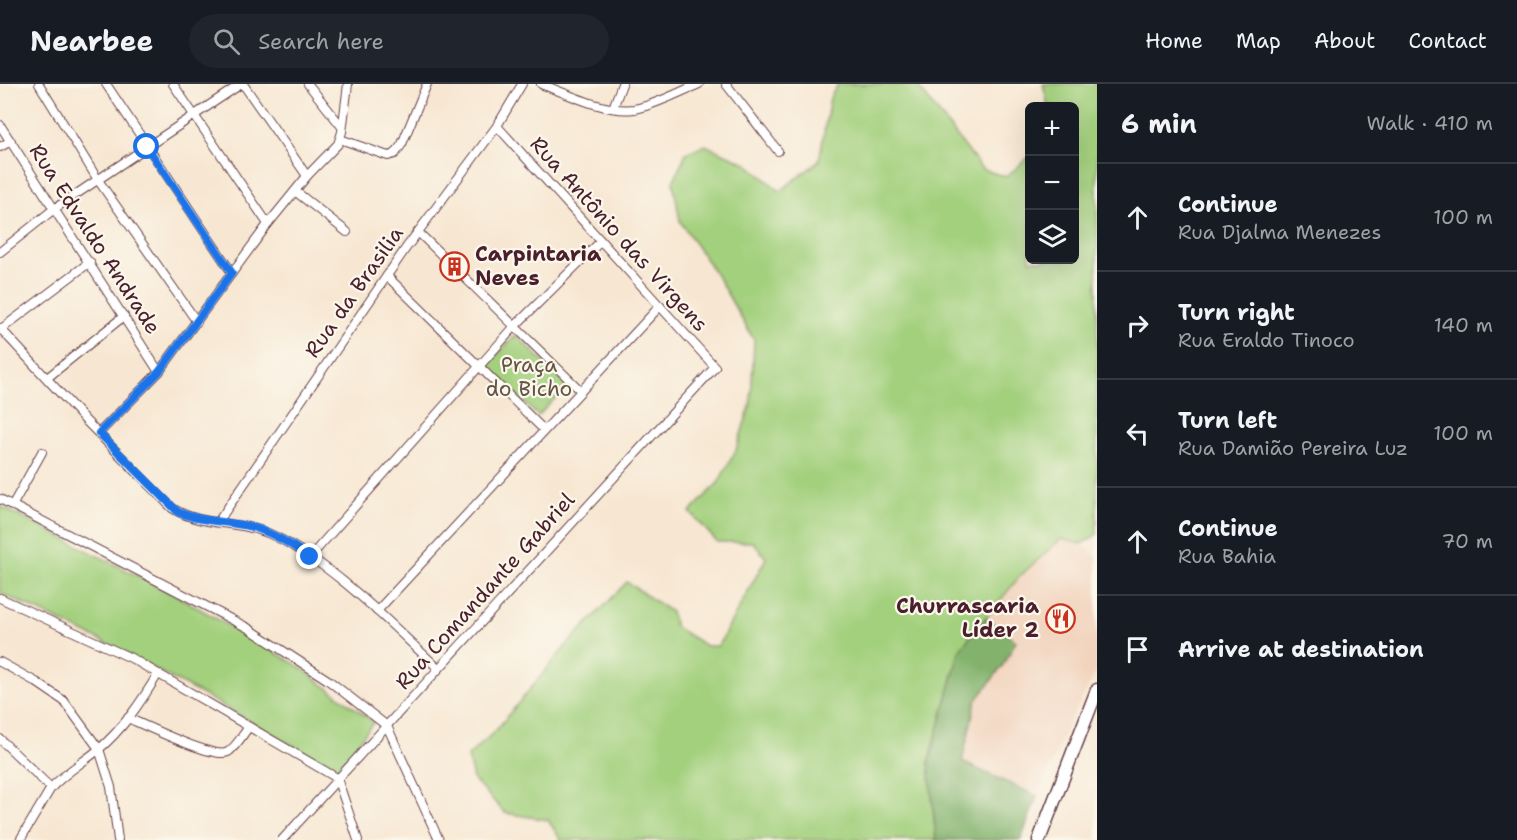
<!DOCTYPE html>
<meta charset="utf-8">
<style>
:root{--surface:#171b24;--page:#20242c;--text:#f1f3f6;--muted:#9ea1a6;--line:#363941}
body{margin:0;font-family:"Shantell Sans",sans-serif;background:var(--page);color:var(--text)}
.controls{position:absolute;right:18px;top:18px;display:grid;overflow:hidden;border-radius:9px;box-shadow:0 6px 24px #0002}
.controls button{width:54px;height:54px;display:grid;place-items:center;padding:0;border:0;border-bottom:2px solid var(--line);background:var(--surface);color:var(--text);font:30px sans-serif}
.stop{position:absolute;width:18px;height:18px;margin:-14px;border:4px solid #1a73e8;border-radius:50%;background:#fff}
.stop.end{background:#1a73e8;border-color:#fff;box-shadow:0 2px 6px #0008}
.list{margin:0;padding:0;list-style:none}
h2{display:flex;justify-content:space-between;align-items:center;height:78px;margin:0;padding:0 24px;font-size:26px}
h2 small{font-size:20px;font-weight:400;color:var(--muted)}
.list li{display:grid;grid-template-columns:39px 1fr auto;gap:18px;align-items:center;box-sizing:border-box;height:108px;padding:0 24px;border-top:2px solid var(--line)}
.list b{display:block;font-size:22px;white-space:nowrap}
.list p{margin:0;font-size:20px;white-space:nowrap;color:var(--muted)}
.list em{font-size:20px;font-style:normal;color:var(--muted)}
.icon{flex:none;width:33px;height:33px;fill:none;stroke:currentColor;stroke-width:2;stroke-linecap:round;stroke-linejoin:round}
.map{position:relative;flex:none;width:1097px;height:756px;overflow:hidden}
header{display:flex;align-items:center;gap:36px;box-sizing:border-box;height:84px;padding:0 30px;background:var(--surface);border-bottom:2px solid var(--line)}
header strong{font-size:28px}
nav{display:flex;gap:33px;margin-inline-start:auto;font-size:21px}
.search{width:420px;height:54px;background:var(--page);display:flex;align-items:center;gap:15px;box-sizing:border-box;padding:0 21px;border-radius:33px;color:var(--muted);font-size:22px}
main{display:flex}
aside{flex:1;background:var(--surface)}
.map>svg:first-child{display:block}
.built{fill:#f2d4be}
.green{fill:#a3d07d;stroke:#767854;stroke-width:1.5}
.forest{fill:#82b26c;stroke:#66684c;stroke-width:1.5}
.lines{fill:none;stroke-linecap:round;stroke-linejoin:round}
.street-casing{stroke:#643d44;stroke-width:10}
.primary-casing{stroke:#643d44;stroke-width:15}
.street{stroke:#fff;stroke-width:8}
.primary{stroke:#fff;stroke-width:12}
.route{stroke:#1a73e8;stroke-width:8}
.labels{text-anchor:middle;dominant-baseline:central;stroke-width:4.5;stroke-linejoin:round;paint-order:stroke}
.street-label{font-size:21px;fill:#4a1f2b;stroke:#fbf7ec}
.poi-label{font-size:21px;font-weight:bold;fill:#4a1f2b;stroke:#fbf7ec;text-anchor:start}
.park-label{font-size:21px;fill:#655444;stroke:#fbf7ec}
</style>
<header>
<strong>Nearbee</strong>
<div class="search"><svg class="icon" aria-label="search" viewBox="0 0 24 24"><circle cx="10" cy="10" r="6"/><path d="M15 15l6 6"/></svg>Search here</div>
<nav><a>Home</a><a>Map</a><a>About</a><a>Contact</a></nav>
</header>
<main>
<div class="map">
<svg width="1097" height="756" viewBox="0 0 1097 756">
<rect width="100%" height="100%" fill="#fbf7ec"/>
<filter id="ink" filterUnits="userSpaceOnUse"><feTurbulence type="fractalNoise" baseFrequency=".0167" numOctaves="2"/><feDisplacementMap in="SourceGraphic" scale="12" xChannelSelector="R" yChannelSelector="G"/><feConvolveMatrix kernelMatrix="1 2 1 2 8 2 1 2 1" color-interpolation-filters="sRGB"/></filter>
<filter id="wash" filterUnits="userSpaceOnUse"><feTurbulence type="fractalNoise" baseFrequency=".008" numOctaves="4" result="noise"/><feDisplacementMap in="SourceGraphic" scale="24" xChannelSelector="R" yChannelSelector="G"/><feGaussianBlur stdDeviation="1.35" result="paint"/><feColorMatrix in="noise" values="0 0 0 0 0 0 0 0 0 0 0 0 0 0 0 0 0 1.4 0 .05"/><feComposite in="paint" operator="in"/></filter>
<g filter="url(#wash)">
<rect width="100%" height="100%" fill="#f7e7d2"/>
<!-- built -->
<polygon class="built" points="1061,454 1082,460 1097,473 1097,587 1073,631 1037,712 962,678 976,617 1003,581 1016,557 986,534 1021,491"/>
<!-- green -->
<g class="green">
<polygon points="838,0 916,0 982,85 1006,93 1029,73 1030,176 1074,176 1074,22 1048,22 1043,0 1097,0 1097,450 1082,460 1061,455 1021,491 960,565 929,679 936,756 561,756 548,736 505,729 473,695 468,672 496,646 566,562 627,498 671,528 675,543 706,562 718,562 766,474 753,458 717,458 690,428 718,399 736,366 751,319 754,256 717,192 680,137 673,98 686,69 705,61 746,79 780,107 819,77 830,14"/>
<polygon points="516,251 568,301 538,332 486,282"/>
<polygon points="0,422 181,514 295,580 374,638 339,683 332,684 216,618 102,557 0,509"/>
</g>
<!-- forest -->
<polygon class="forest" points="986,534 1016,557 1003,581 976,617 962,678 1037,712 1021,756 936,756 929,679 960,565"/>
</g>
<g filter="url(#ink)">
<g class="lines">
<defs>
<g id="street">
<polyline points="39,0 98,96 197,238"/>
<polyline points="106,0 232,189"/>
<polyline points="173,0 268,140"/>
<polyline points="243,0 307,92"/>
<polyline points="308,0 342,43"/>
<path d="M541,0c27,10 65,29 93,25 22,-4 45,-17 65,-25"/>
<polyline points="726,0 778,67"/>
<polyline points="613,24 622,0"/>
<polyline points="0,41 159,288"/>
<polyline points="340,55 388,72 395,70 402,60 427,0"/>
<polyline points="0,63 11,57"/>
<polyline points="295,107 347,148"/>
<polyline points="418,148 581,307"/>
<polyline points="0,168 54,125 241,0"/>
<polyline points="387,192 544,346"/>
<path d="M0,244l86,93 86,87c29,19 67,12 98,26 63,29 117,87 168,134"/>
<polyline points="0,246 90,178"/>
<polyline points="47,294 124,232"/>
<polyline points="99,349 159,288 268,140 307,92 338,60 342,48 348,0"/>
<polyline points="0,415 248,544 328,596 387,642 439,756"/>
<polyline points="12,422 42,368"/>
<polyline points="218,438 406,164 497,42 522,0"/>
<polyline points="310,473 515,242 601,157"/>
<polyline points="0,514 131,574 337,694 358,756"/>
<polyline points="377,527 660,222"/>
<polyline points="0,578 36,598 64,617 99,665 111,703 118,756"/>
<path d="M128,634c16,7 88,42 100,34 8,-5 15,-18 21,-25"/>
<path d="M0,655l51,49c14,-15 31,-25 47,-38 25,-21 43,-48 60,-76"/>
<polyline points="20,756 51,704"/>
<polyline points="282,756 715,283 497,42"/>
</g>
<polyline id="primary" points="1039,756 1097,606"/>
</defs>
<!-- street casing -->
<use href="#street" class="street-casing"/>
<!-- primary casing -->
<use href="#primary" class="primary-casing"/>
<!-- street -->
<use href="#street" class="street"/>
<!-- primary -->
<use href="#primary" class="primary"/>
</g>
</g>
<g class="lines" filter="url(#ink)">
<!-- route -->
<path class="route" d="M147,63l85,126 -73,99 -60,61 79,79c23,10 49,9 74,15 21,6 40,18 58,30"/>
</g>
<!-- icons -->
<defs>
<symbol id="building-ring" viewBox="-11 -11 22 22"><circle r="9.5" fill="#fbf7ec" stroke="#c8321e" stroke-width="1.5"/><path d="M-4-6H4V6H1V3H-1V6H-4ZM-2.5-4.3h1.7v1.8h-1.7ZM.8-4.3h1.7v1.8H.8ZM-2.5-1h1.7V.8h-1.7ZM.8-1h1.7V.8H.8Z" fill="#c8321e"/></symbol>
<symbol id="restaurant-ring" viewBox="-11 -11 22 22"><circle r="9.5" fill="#fbf7ec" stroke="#c8321e" stroke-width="1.5"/><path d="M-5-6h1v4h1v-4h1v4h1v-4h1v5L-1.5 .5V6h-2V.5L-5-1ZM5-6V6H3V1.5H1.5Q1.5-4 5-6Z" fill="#c8321e"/></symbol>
</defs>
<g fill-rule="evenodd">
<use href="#building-ring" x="438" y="166" width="33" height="33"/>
<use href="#restaurant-ring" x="1044" y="518" width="33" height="33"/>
</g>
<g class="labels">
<!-- street labels -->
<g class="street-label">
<text transform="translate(619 150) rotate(48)">Rua Antônio das Virgens</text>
<text transform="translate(95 155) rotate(57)">Rua Edvaldo Andrade</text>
<text transform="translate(354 208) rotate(-55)">Rua da Brasilia</text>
<text transform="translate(485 507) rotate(-48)">Rua Comandante Gabriel</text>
</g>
<!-- poi labels -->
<g class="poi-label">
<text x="475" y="170">Carpintaria<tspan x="475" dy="24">Neves</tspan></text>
<text x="1039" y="522" text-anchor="end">Churrascaria<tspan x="1039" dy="24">Líder 2</tspan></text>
</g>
<!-- park labels -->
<g class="park-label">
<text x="529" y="281">Praça<tspan x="529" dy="24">do Bicho</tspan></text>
</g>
</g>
</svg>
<div class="controls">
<button>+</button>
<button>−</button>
<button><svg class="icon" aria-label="layers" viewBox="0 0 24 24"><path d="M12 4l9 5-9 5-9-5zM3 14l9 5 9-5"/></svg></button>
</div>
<div class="stop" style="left:147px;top:63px"></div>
<div class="stop end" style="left:310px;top:473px"></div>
</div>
<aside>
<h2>6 min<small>Walk · 410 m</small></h2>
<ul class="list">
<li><svg class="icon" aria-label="ahead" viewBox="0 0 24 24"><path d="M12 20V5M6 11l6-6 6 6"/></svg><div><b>Continue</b><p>Rua Djalma Menezes</p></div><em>100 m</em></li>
<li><svg class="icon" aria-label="right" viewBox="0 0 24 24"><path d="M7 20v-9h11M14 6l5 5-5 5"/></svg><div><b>Turn right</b><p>Rua Eraldo Tinoco</p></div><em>140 m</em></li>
<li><svg class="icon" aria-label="left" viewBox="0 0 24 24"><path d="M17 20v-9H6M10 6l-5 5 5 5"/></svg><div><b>Turn left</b><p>Rua Damião Pereira Luz</p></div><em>100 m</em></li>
<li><svg class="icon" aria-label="ahead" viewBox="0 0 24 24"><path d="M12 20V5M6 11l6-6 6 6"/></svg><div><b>Continue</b><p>Rua Bahia</p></div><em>70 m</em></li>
<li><svg class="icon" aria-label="arrive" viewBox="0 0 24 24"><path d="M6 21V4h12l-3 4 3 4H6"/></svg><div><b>Arrive at destination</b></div></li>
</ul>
</aside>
</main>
